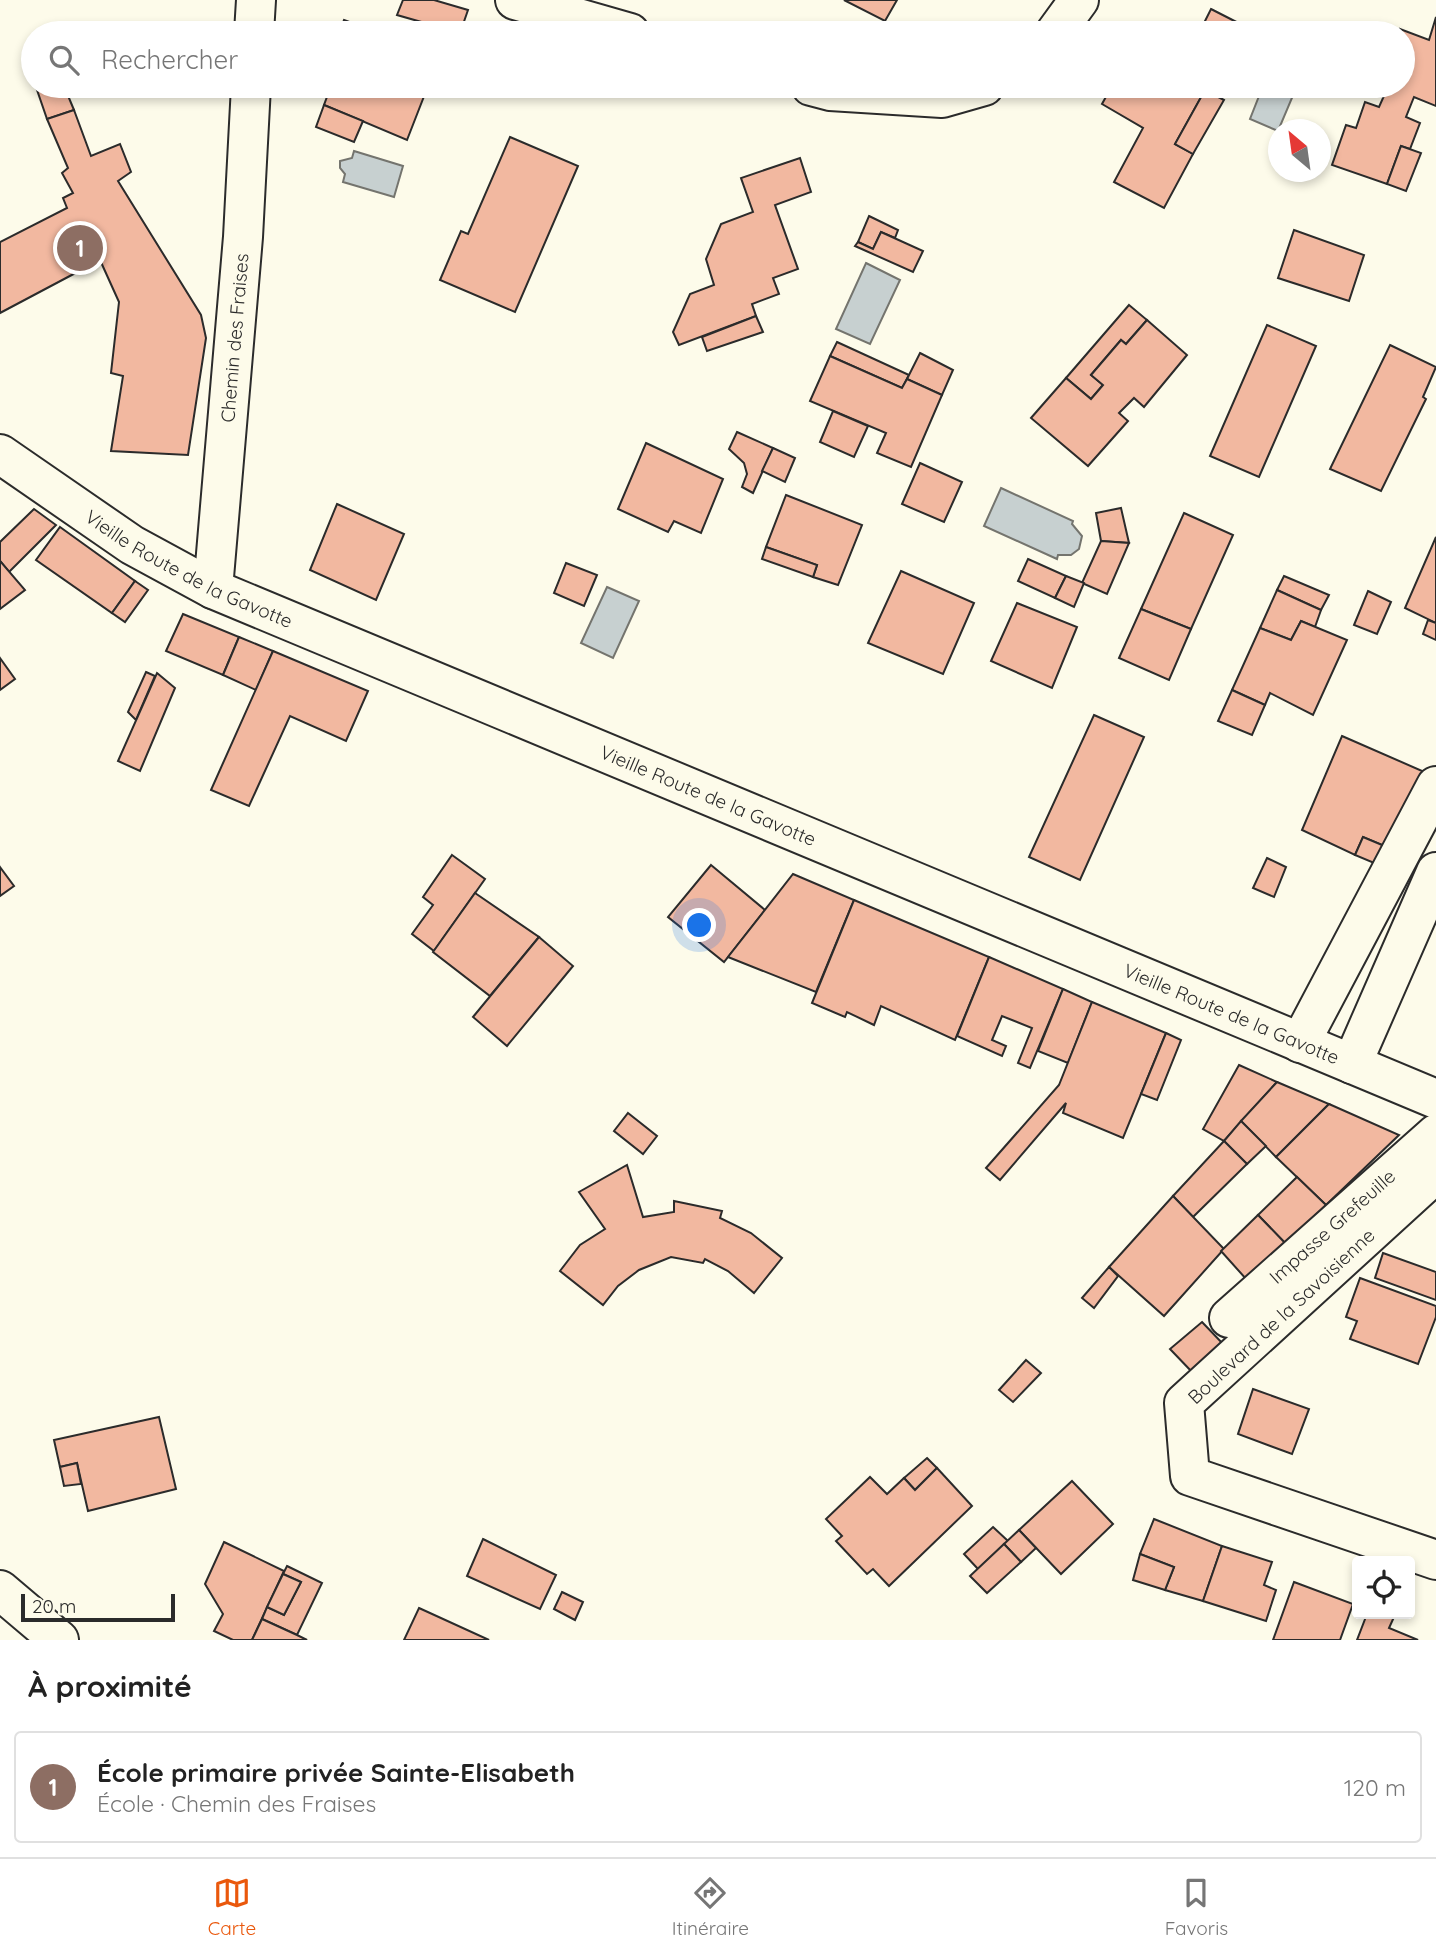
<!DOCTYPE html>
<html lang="fr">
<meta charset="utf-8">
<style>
:root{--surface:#fff;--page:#f2f2f2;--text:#222;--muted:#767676;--line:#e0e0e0;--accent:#ea580c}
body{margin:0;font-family:Quicksand,sans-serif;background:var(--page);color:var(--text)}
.controls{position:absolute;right:21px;bottom:21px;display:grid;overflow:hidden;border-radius:7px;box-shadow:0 4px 10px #0003}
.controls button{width:63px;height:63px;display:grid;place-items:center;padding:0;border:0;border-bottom:2px solid var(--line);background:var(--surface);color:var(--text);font:35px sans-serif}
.compass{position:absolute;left:1268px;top:119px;width:63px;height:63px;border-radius:50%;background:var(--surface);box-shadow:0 4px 10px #0003;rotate:331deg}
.scale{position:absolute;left:21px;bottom:18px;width:154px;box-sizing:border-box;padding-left:7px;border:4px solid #2b2b2b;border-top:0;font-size:19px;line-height:24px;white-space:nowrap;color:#2b2b2b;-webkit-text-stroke:5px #fdfbea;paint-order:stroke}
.you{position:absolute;left:700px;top:926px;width:24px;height:24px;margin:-18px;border:5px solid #fff;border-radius:50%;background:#1a73e8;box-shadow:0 0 0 10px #1a73e833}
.badge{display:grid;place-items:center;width:46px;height:46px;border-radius:50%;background:var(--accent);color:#fff;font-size:23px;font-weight:700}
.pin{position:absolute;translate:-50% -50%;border:4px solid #fff;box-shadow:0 2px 7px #0006}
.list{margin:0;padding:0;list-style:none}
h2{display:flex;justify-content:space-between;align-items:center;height:91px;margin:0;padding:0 28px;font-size:30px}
h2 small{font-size:23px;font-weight:400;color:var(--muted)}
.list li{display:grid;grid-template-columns:46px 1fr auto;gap:21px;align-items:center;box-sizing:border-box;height:112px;margin:0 14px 14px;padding:0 14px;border:2px solid var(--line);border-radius:7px}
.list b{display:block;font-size:26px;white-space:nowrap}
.list p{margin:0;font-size:23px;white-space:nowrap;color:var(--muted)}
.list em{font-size:23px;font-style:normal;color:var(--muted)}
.icon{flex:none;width:38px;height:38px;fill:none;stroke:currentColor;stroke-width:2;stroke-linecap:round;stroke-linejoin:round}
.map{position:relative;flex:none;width:1436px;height:1640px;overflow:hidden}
.search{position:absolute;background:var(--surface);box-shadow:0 4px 10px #0003;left:21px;right:21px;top:21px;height:77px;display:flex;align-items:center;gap:18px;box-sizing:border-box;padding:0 24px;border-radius:38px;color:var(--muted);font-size:26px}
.sheet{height:217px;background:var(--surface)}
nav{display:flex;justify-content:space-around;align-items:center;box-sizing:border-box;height:98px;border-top:2px solid var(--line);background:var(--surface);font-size:19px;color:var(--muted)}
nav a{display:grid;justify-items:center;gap:4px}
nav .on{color:var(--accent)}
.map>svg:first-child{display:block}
.water{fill:#c7d0d0;stroke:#74746e;stroke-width:2}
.building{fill:#f2b8a0;stroke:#2b2b2b;stroke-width:2}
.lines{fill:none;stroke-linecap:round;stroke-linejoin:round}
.street-casing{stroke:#2b2b2b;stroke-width:42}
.secondary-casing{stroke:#2b2b2b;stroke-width:42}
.street{stroke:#fdfbea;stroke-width:38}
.secondary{stroke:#fdfbea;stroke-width:38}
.labels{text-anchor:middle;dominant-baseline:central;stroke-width:5;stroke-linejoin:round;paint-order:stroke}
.street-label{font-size:19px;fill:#2b2b2b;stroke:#fdfbea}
</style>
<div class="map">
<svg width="1436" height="1640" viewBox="0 0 1436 1640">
<rect width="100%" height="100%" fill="#fdfbea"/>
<!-- water -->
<g class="water">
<polygon points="1263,86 1297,86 1278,131 1250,119"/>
<polygon points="354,151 403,166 394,197 343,182 345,174 340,168 340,161 352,158"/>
<polygon points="866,263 900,280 870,344 836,329"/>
<polygon points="1001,488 1073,521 1072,524 1082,536 1079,549 1071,555 1058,555 1057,559 984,526"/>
<polygon points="607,587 639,601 613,658 581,643"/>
</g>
<!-- building -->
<g class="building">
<polygon points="403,0 434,0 468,10 460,33 397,15"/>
<polygon points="844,0 897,0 885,21"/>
<polygon points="1211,9 1258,33 1199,33"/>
<polygon points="1436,17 1436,106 1414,97 1406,117 1420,123 1410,149 1401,146 1387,184 1332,165 1346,125 1356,128 1365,102 1379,107 1388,87 1384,86 1403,86 1400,29 1429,40"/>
<polygon points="344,20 379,33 339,33"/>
<polygon points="41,86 64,86 74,110 47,119 36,87"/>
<polygon points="331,86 428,86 407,140 324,105"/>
<polygon points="1112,86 1197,86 1205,90 1175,144 1193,154 1164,208 1114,182 1143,128 1102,104"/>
<polygon points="1205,90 1224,100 1193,154 1175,144"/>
<polygon points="324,105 363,121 354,142 316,127"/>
<polygon points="74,110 91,156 120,144 131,172 118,181 201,315 206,338 188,455 111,451 123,376 111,373 119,302 100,260 0,313 0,242 67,208 63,198 73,193 62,173 68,168 47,119"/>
<polygon points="510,137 578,166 515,312 440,280 461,231 468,234"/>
<polygon points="1401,146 1421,153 1406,191 1387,184"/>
<polygon points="800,158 811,192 775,205 798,269 773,278 779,294 752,304 756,316 679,345 673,332 690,294 714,285 706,259 721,224 753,212 741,178"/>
<polygon points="869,216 898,230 895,238 881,232 873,249 858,242"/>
<polygon points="1294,230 1364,255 1349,301 1278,278"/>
<polygon points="881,232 923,251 913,272 855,246 858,242 873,249"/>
<polygon points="1129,305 1147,320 1126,344 1121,340 1091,375 1103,385 1091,399 1066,378"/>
<polygon points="756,316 763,332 707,351 702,337"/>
<polygon points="1147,320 1187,355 1144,407 1134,398 1119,413 1128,421 1088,466 1031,418 1066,378 1091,399 1103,385 1091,375 1121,340 1126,344"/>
<polygon points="1267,325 1316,346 1259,477 1210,456"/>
<polygon points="837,342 909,375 902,388 830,356"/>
<polygon points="1390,345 1436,367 1423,397 1426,399 1381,491 1330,469"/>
<polygon points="920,353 953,370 942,395 907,379"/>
<polygon points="830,356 902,388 907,379 942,395 911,467 877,453 886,433 810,401"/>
<polygon points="833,411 868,426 854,457 820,442"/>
<polygon points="737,432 773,448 753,493 742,487 747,474 744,463 729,449"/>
<polygon points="646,443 723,479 701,533 674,521 668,532 618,509"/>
<polygon points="773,448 795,458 785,482 762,471"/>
<polygon points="920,463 962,482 944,522 902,504"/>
<polygon points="786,495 862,525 838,585 813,577 817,565 766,547"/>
<polygon points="337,504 404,534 376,600 310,570"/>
<polygon points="1121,508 1129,543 1101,541 1096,513"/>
<polygon points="34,509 56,525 9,572 0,561 0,542"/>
<polygon points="1184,513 1233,535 1191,629 1141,609"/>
<polygon points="60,527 135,581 112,613 36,560"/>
<polygon points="1436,537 1436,623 1405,608"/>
<polygon points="1101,541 1129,543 1107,594 1082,583"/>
<polygon points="766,547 817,565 813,577 762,559"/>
<polygon points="1028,559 1066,576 1055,598 1018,581"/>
<polygon points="0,561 25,590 0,609"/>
<polygon points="566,563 597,575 584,606 554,593"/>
<polygon points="901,571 974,603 943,674 868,643"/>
<polygon points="1066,576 1084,583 1074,607 1055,598"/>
<polygon points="1284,576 1329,595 1321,610 1277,590"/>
<polygon points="135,581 148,590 125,622 112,613"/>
<polygon points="1277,590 1321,610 1315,627 1301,621 1291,640 1260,628"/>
<polygon points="1368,591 1391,602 1377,634 1354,625"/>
<polygon points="1017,603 1077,627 1052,688 991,661"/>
<polygon points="1141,609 1191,629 1169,680 1119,658"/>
<polygon points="183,614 239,637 223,675 166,651"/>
<polygon points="1428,620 1436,623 1436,640 1423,634"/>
<polygon points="1301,621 1347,640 1313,715 1270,693 1265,705 1232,690 1260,628 1291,640"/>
<polygon points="239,637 273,651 256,690 223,675"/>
<polygon points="273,651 368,691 346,741 290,716 249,806 211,790"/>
<polygon points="0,658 15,679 0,690"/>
<polygon points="146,672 155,676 136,720 128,712"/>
<polygon points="157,673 175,688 140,771 118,761"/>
<polygon points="1232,690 1265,705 1252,735 1218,721"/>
<polygon points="1094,715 1144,737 1080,880 1029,857"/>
<polygon points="1342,736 1429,774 1394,850 1363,837 1355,855 1302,830"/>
<polygon points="1363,837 1394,850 1386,868 1355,855"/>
<polygon points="452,855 485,879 434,951 412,934 433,905 423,897"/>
<polygon points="1267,858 1286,867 1274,897 1253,888"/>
<polygon points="711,865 765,910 724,962 668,917"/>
<polygon points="0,867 14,886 0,896"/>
<polygon points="793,874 854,900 816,992 728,957"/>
<polygon points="475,893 539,937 490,996 433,952"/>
<polygon points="854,900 989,957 955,1040 881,1006 874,1025 847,1012 845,1017 812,1003"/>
<polygon points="539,937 573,966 507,1046 473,1017"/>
<polygon points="989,957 1063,989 1030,1068 1018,1063 1032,1028 1002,1016 992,1040 1006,1046 1002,1056 957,1036"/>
<polygon points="1063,989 1092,1002 1068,1063 1038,1051"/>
<polygon points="1092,1002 1166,1033 1123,1138 1063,1113 1066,1103 1000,1180 986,1168 1059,1085"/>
<polygon points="1166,1033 1181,1040 1157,1100 1141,1094"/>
<polygon points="1239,1065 1277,1082 1224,1141 1203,1129"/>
<polygon points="1277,1082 1329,1104 1276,1157 1241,1121"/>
<polygon points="1329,1104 1399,1135 1326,1205 1276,1157"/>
<polygon points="628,1113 657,1136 643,1154 614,1131"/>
<polygon points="1241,1121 1266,1146 1247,1164 1224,1141"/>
<polygon points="1224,1141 1247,1164 1193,1217 1173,1196"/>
<polygon points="627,1165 643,1217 674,1212 674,1201 722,1211 720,1218 751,1233 782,1258 754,1293 728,1271 705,1259 703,1263 671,1257 639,1270 618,1286 603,1305 560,1271 580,1245 605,1229 579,1192"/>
<polygon points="1297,1177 1326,1205 1286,1244 1258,1215"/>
<polygon points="1173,1196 1224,1249 1164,1316 1109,1267"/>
<polygon points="1258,1215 1286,1244 1247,1280 1221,1251"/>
<polygon points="1383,1253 1436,1272 1436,1300 1375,1278"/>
<polygon points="1109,1267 1118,1276 1094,1308 1082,1298"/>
<polygon points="1360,1278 1436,1306 1436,1317 1418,1364 1350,1339 1357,1321 1346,1317"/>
<polygon points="1202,1322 1225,1346 1194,1374 1170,1349"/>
<polygon points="1026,1360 1041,1373 1013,1402 999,1390"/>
<polygon points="1253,1389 1309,1409 1292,1454 1238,1434"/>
<polygon points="159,1417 176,1489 88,1511 77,1463 60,1467 54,1440"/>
<polygon points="927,1458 937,1468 915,1490 904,1478"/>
<polygon points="77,1463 81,1484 64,1486 60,1467"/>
<polygon points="937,1468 972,1506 889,1586 873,1569 867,1574 836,1541 842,1536 826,1519 870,1477 887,1494 904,1478 915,1490"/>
<polygon points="1072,1481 1113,1524 1061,1574 1019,1530"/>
<polygon points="1154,1519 1222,1546 1203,1601 1165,1590 1174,1567 1140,1554"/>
<polygon points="993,1527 1008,1541 978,1569 964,1554"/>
<polygon points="1019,1530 1036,1548 1021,1562 1004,1544"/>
<polygon points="483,1539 556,1575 540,1609 467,1576"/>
<polygon points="224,1542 284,1571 252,1640 233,1640 214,1631 223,1614 205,1584"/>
<polygon points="1004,1544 1021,1562 987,1593 970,1576"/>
<polygon points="1222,1546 1272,1562 1264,1585 1276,1590 1266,1621 1203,1601"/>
<polygon points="1140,1554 1174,1567 1165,1590 1133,1580"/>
<polygon points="287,1566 322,1583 297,1635 262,1619 267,1607 284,1615 301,1582 283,1574"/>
<polygon points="283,1574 301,1582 284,1615 267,1607"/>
<polygon points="1294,1582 1353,1604 1340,1640 1273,1640"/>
<polygon points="562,1592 583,1602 575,1620 554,1609"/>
<polygon points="419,1608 489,1640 404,1640"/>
<polygon points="1367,1614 1394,1617 1389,1628 1418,1640 1357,1640"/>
<polygon points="262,1619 297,1635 307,1640 252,1640"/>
</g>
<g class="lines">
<defs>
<g id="street">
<polyline points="515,0 630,33"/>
<polyline points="254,33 256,0"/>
<polyline points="1055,33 1079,0"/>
<polyline points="811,86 830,91 942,98 984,86"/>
<path id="s1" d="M0,454l132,91 81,44 1223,510"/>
<path id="s2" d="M213,589l30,-352 8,-151"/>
<polyline points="1300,1043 1436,786"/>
<polyline points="1352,1064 1436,872"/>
<polyline points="1436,1173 1184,1403 1190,1476 1436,1560"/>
<path id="s3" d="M1229,1318l207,-184"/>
</g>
<polyline id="secondary" points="0,1590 59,1640"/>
</defs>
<!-- street casing -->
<use href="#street" class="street-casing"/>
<!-- secondary casing -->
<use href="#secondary" class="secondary-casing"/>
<!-- street -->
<use href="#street" class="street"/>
<!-- secondary -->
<use href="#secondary" class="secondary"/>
</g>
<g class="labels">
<!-- street labels -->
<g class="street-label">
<text stroke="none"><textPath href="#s2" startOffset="252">Chemin des Fraises</textPath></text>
<text stroke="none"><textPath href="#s1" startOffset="222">Vieille Route de la Gavotte</textPath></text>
<text stroke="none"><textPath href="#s1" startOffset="789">Vieille Route de la Gavotte</textPath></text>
<text stroke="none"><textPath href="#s1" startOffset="1356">Vieille Route de la Gavotte</textPath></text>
<text stroke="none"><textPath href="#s3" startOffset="138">Impasse Grefeuille</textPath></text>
<text transform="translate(1281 1316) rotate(-43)">Boulevard de la Savoisienne</text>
</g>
</g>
</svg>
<div class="controls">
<button><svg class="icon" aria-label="locate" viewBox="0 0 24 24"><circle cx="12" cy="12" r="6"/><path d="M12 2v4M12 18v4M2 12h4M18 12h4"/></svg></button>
</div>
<svg class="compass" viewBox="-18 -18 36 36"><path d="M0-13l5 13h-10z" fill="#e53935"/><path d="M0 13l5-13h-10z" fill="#767676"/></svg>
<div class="scale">20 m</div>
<div class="you"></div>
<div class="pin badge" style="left:80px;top:248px;background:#8d6e63">1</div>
<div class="search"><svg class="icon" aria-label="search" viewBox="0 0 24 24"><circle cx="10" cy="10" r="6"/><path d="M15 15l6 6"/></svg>Rechercher</div>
</div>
<section class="sheet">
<h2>À proximité<small></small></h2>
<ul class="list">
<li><span class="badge" style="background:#8d6e63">1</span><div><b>École primaire privée Sainte-Elisabeth</b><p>École · Chemin des Fraises</p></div><em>120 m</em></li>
</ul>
</section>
<nav>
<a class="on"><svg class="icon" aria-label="map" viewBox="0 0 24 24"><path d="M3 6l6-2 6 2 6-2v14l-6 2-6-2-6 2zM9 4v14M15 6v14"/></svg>Carte</a>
<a><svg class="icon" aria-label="directions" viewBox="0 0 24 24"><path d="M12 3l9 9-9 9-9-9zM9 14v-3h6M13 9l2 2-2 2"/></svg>Itinéraire</a>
<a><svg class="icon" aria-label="saved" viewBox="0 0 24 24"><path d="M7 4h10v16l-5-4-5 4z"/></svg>Favoris</a>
</nav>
